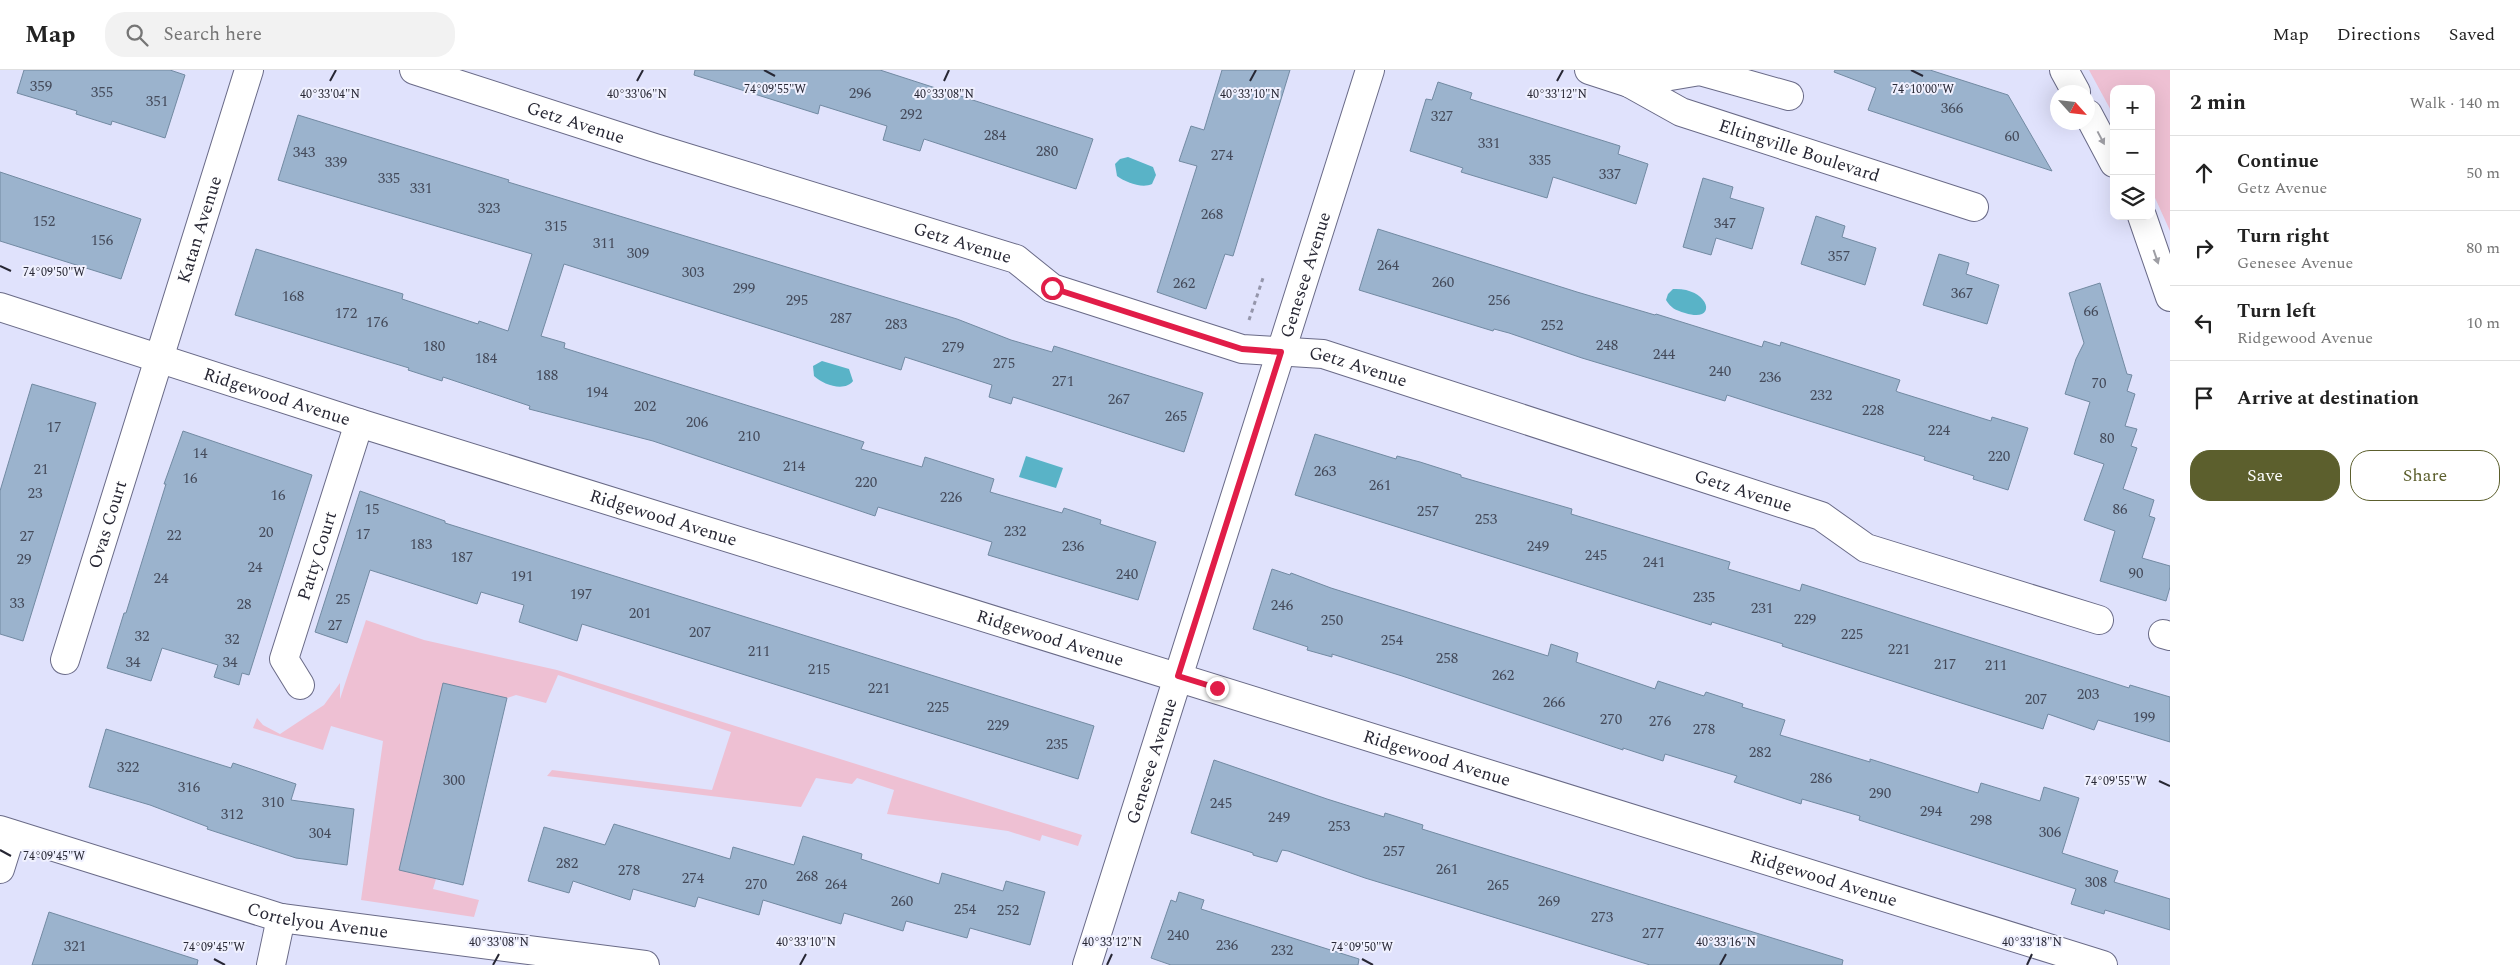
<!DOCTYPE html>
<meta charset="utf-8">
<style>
:root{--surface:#fff;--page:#f2f2f2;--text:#222;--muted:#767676;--line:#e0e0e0;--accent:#5c5f2d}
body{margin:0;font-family:Spectral,serif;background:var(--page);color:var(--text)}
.controls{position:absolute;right:15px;top:15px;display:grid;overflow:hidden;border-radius:10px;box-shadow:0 5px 20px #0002}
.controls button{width:45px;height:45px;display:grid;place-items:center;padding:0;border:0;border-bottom:1px solid var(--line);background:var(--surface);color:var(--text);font:25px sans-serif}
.compass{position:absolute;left:2050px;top:15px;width:45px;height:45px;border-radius:50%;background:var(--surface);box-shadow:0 5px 20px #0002;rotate:117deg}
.stop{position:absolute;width:15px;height:15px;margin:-11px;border:4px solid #e11d48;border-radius:50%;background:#fff}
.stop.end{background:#e11d48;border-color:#fff;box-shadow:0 1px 5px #0008}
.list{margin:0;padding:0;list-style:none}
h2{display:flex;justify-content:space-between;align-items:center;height:65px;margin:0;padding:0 20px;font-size:21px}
h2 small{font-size:16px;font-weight:400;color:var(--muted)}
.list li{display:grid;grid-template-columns:32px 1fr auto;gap:15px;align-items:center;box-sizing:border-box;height:75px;padding:0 20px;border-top:1px solid var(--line)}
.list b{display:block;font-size:19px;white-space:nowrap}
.list p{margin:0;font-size:16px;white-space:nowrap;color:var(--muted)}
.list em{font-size:16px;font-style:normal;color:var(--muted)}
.actions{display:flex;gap:10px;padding:15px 20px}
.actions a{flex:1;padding:11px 0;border:1px solid var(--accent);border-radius:20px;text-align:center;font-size:18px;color:var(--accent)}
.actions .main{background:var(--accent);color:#fff}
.icon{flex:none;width:28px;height:28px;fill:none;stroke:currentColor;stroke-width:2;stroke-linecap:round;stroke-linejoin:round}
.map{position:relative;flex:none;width:2170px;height:895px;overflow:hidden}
header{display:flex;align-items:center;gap:30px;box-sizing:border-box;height:70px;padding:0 25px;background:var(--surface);border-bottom:1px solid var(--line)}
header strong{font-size:24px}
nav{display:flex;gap:28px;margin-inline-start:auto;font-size:18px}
.search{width:350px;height:45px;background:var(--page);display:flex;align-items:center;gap:12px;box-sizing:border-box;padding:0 18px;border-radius:20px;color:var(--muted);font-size:19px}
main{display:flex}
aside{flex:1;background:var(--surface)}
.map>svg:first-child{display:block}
.green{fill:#eec0d3}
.water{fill:#59b3c7}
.building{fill:#9bb3cd;stroke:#728aa2}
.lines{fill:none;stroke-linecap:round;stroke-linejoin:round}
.minor-casing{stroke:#696a87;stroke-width:30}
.path{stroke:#9596ab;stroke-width:3;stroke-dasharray:4 4;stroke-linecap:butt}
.minor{stroke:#fff;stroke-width:28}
.oneway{fill:#9e9ea4}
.route{stroke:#e11d48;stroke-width:6}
.ticks{fill:none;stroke:#272734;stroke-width:2}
.labels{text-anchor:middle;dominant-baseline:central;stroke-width:4;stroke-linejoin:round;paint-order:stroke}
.number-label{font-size:15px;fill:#444a5a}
.street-label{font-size:18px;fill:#272734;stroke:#eff0fe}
.ticks-label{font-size:12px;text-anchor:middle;fill:#272734;stroke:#eff0fe;stroke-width:4;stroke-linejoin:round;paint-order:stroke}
</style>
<header>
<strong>Map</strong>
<div class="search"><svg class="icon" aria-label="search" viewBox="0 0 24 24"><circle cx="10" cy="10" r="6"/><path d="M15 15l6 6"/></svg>Search here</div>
<nav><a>Map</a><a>Directions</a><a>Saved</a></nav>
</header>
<main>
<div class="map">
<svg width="2170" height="895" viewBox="0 0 2170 895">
<rect width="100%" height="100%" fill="#e0e2fc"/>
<!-- green -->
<g class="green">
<polygon points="2089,0 2170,0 2170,161 2151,119 2151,19 2114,19 2114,46"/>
<polygon points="366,550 424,570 557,600 1082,765 1078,776 1042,765 1040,771 1008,761 887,744 894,720 857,708 852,714 816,708 801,737 547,706 552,700 712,720 731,662 558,605 546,633 516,625 507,628 436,809 433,819 479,830 474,847 361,830 383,671 331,656 323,680 253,658 257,648 263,655 280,664 324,635 340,613 340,629"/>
</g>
<!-- water -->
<g class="water">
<path d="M1128,87l25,10 3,8 -4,9c-10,5 -27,-2 -35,-8l-2,-12 5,-5z"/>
<path d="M1673,219c37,-2 46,35 12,24 -10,-3 -14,-5 -19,-13l2,-6z"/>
<path d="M822,291l27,8 4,12c-8,11 -30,4 -39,-5l-1,-10z"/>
<polygon points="1026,386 1063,398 1056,418 1019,407"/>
</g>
<!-- building -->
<g class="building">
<polygon points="24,0 170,0 185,5 165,68 112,51 111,55 76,44 77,41 17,23"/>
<polygon points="695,0 880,0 1093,69 1076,119 924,69 920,81 883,70 887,56 820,35 818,44 694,5"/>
<polygon points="1222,0 1290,0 1233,186 1225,184 1206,239 1157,222 1197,96 1179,91 1191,56 1204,60"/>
<polygon points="1835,0 1930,0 2008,25 2052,101 1868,40 1876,18 1834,2"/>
<polygon points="1438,12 1472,23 1470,29 1620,76 1618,84 1648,94 1636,134 1553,107 1547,128 1461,102 1463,98 1410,81 1426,29 1432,30"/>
<polygon points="298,45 509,110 508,112 957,249 1011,270 1052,282 1054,276 1203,323 1184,382 1013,327 1011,334 989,327 992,315 905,287 901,300 564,194 541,266 565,273 564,278 864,372 861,379 922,397 925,387 994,409 990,422 1062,443 1064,438 1101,450 1100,454 1156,472 1138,530 988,485 992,472 878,437 875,446 653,371 529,339 530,336 443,307 442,311 408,300 409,298 235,245 256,179 403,224 402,229 478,254 479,251 508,261 532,184 278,110"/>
<polygon points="0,102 141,149 121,209 0,171"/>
<polygon points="1703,108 1733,117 1730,128 1764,138 1752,179 1716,168 1711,185 1683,177"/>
<polygon points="1816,146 1845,156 1842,167 1876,178 1865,215 1801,194"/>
<polygon points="1378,159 1577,222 1655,245 1656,244 1762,277 1764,271 1780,276 1781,272 1900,310 1896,321 1898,322 1991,351 1992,347 2028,358 2008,420 1973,409 1974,406 1924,390 1925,387 1774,340 1727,325 1725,331 1675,316 1582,288 1509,263 1494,259 1493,261 1359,220"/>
<polygon points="1939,184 1969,193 1966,204 1999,215 1987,254 1923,235"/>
<polygon points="2100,213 2127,304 2132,305 2127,321 2135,324 2125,356 2137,359 2131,376 2137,378 2123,419 2154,430 2149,446 2155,448 2142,488 2170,496 2170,517 2166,531 2100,511 2115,461 2084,450 2104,394 2074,384 2090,332 2065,324 2076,289 2084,273 2069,223"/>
<polygon points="32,314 96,333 23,571 0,564 0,421"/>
<polygon points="183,361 312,405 249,605 242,603 239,615 214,607 218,595 162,578 151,611 107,598 124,543 126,543 166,414 164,414"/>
<polygon points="1315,364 1396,389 1397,386 1420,392 1461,405 1461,407 1572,439 1571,444 1730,492 1728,499 1761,509 1800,521 1802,514 2129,618 2130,615 2170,627 2170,672 2098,650 2094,660 2048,644 2043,659 1782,576 1783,574 1712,552 1711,555 1295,425"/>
<polygon points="360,421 445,451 445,453 1094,656 1078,709 582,554 577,571 519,552 524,535 481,522 477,534 370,500 347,573 315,562"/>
<polygon points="1272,499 1290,505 1291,503 1331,518 1548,586 1551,574 1578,583 1576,592 1655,619 1658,611 1704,626 1706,622 1743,634 1742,637 1785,650 1780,665 1870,692 1870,689 1978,723 1981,713 2040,731 2044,717 2079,728 2062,783 2118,801 2114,812 2170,829 2170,860 2105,840 2104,844 2071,834 2076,819 1859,750 1860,746 1802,729 1801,734 1734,712 1737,706 1665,684 1663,691 1623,678 1623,680 1402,606 1332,584 1332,587 1307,580 1308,577 1253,559"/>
<polygon points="443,613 507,628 463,815 399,800"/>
<polygon points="106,659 231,698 233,693 296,714 291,730 354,739 347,795 296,788 207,759 208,757 150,735 89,717"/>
<polygon points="1214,690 1327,729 1384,747 1385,743 1423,755 1422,759 1843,890 1842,895 1650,895 1365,808 1288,781 1282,780 1277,792 1253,785 1253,783 1191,763"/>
<polygon points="614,754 730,789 733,777 794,795 803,766 862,784 861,789 939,814 942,803 1003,821 1006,811 1045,822 1030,875 970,858 967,868 906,851 903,861 844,843 841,854 763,830 759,845 698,827 695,837 633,819 630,830 573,811 569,823 528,811 544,757 605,775"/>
<polygon points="1179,822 1204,830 1201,839 1359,889 1358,895 1171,895 1151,888 1171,830 1176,832"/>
<polygon points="49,842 198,890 197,895 32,895"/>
</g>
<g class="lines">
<defs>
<g id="minor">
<path id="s1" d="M414,0l241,78 361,111 36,29 190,61 81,5 498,162 45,32 233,72"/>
<path id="s2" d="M1589,0l40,13 52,29 293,95"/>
<polyline points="2064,0 2076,22"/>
<polyline points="1629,13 1700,1 1789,26"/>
<polyline points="2088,44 2114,93"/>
<polyline points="2142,146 2170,227"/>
<path id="s3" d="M0,237l359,116 1744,542"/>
<polyline points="2163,564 2170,566"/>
<path id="s4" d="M65,590l184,-590"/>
<path id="s5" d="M300,615l-16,-26 75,-236"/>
<path id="s6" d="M0,760l281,88 364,47"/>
<polyline points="0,799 11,764"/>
<polyline points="271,895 281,848"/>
<path id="s7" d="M1087,895l283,-895"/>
</g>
</defs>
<!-- minor casing -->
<use href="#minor" class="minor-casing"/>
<!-- path -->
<polyline class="path" points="1249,250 1264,205"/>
<!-- minor -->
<use href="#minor" class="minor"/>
</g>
<!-- one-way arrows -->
<defs><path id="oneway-solid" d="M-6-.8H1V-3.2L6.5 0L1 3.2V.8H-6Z" transform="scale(1.25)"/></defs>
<g class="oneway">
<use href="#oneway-solid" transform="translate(2101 68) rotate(62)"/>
<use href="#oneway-solid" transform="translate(2156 187) rotate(71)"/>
</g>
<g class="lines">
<!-- route -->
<polyline class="route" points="1052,218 1242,279 1281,282 1178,606 1217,618"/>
</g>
<!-- ticks -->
<path class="ticks" d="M764,0l11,6M1911,0l12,6M330,11l6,-11M637,11l6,-11M944,11l5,-11M1250,11l6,-11M1557,11l6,-11M0,196l11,5M2159,711l11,5M0,780l11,6M214,889l11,6M1362,889l11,6M493,895l6,-11M800,895l6,-11M1107,895l5,-11M1720,895l6,-11M2027,895l5,-11"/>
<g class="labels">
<!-- number labels -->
<g class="number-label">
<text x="41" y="16">359</text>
<text x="102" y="22">355</text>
<text x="860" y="23">296</text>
<text x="157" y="31">351</text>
<text x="1952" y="38">366</text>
<text x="911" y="44">292</text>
<text x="1442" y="46">327</text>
<text x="995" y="65">284</text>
<text x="2012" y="66">60</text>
<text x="1489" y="73">331</text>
<text x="1047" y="81">280</text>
<text x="304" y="82">343</text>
<text x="1222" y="85">274</text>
<text x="1540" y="90">335</text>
<text x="336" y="92">339</text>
<text x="1610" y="104">337</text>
<text x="389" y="108">335</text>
<text x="421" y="118">331</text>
<text x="489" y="138">323</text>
<text x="1212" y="144">268</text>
<text x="44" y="151">152</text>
<text x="1725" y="153">347</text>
<text x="556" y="156">315</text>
<text x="102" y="170">156</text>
<text x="604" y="173">311</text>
<text x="638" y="183">309</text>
<text x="1839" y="186">357</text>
<text x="1388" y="195">264</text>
<text x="693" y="202">303</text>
<text x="1443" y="212">260</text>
<text x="1184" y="213">262</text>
<text x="744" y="218">299</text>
<text x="1962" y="223">367</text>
<text x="293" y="226">168</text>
<text x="797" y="230">295</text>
<text x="1499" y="230">256</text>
<text x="2091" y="241">66</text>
<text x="346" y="243">172</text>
<text x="841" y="248">287</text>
<text x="377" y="252">176</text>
<text x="896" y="254">283</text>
<text x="1552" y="255">252</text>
<text x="1607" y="275">248</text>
<text x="434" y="276">180</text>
<text x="953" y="277">279</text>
<text x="1664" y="284">244</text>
<text x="486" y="288">184</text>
<text x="1004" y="293">275</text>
<text x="1720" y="301">240</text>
<text x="547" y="305">188</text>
<text x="1770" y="307">236</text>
<text x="1063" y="311">271</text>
<text x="2099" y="313">70</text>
<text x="597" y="322">194</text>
<text x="1821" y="325">232</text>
<text x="1119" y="329">267</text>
<text x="645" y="336">202</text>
<text x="1873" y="340">228</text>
<text x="1176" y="346">265</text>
<text x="697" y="352">206</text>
<text x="54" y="357">17</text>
<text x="1939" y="360">224</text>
<text x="749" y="366">210</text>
<text x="2107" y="368">80</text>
<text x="200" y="383">14</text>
<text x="1999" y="386">220</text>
<text x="794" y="396">214</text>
<text x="41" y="399">21</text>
<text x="1325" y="401">263</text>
<text x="190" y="408">16</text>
<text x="866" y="412">220</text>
<text x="1380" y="415">261</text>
<text x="35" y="423">23</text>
<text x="278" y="425">16</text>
<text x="951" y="427">226</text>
<text x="372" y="439">15</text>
<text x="2120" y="439">86</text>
<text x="1428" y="441">257</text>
<text x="1486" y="449">253</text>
<text x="1015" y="461">232</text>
<text x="266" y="462">20</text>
<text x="363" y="464">17</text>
<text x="174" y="465">22</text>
<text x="27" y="466">27</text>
<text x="421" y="474">183</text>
<text x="1073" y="476">236</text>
<text x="1538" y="476">249</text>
<text x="1596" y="485">245</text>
<text x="462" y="487">187</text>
<text x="24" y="489">29</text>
<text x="1654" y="492">241</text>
<text x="255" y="497">24</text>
<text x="2136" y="503">90</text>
<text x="1127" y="504">240</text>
<text x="522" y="506">191</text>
<text x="161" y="508">24</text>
<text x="581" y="524">197</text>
<text x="1704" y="527">235</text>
<text x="343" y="529">25</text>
<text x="17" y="533">33</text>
<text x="244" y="534">28</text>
<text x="1282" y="535">246</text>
<text x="1762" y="538">231</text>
<text x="640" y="543">201</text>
<text x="1805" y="549">229</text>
<text x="1332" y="550">250</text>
<text x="335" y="555">27</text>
<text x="700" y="562">207</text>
<text x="1852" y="564">225</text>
<text x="142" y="566">32</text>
<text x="232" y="569">32</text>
<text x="1392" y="570">254</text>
<text x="1899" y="579">221</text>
<text x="759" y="581">211</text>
<text x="1447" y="588">258</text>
<text x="133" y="592">34</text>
<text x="230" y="592">34</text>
<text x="1945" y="594">217</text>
<text x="1996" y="595">211</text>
<text x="819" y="599">215</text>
<text x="1503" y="605">262</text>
<text x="879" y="618">221</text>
<text x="2088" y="624">203</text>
<text x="2036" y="629">207</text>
<text x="1554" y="632">266</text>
<text x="938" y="637">225</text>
<text x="2144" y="647">199</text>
<text x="1611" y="649">270</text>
<text x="1660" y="651">276</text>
<text x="998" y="655">229</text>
<text x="1704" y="659">278</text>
<text x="1057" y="674">235</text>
<text x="1760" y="682">282</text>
<text x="128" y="697">322</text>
<text x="1821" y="708">286</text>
<text x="454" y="710">300</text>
<text x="189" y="717">316</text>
<text x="1880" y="723">290</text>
<text x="273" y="732">310</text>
<text x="1221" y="733">245</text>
<text x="1931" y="741">294</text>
<text x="232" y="744">312</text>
<text x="1279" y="747">249</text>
<text x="1981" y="750">298</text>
<text x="1339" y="756">253</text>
<text x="2050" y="762">306</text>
<text x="320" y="763">304</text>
<text x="1394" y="781">257</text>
<text x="567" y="793">282</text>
<text x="1447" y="799">261</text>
<text x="629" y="800">278</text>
<text x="807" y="806">268</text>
<text x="693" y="808">274</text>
<text x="2096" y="812">308</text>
<text x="756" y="814">270</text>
<text x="836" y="814">264</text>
<text x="1498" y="815">265</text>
<text x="902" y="831">260</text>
<text x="1549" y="831">269</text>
<text x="965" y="839">254</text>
<text x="1008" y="840">252</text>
<text x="1602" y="847">273</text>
<text x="1653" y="863">277</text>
<text x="1178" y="865">240</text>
<text x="1227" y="875">236</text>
<text x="75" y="876">321</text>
<text x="1282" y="880">232</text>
</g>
<!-- street labels -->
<g class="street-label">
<text stroke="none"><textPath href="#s1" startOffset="170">Getz Avenue</textPath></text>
<text stroke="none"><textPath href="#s2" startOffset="226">Eltingville Boulevard</textPath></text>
<text stroke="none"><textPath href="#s4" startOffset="451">Katan Avenue</textPath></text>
<text stroke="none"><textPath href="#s1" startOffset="575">Getz Avenue</textPath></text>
<text stroke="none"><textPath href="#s7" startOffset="724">Genesee Avenue</textPath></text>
<text stroke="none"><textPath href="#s1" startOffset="995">Getz Avenue</textPath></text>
<text stroke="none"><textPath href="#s3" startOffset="291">Ridgewood Avenue</textPath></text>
<text stroke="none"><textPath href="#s1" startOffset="1400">Getz Avenue</textPath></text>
<text stroke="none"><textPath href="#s3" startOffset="696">Ridgewood Avenue</textPath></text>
<text stroke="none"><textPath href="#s4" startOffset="142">Ovas Court</textPath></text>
<text stroke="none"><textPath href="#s5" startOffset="139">Patty Court</textPath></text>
<text stroke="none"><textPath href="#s3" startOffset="1101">Ridgewood Avenue</textPath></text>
<text stroke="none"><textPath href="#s3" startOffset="1506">Ridgewood Avenue</textPath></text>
<text stroke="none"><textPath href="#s7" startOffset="214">Genesee Avenue</textPath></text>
<text stroke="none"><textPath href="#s3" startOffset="1911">Ridgewood Avenue</textPath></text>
<text stroke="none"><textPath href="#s6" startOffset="331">Cortelyou Avenue</textPath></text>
</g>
</g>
<g class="ticks-label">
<text x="775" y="23">74°09'55"W</text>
<text x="1923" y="23">74°10'00"W</text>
<text x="330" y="28">40°33'04"N</text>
<text x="637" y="28">40°33'06"N</text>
<text x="944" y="28">40°33'08"N</text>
<text x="1250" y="28">40°33'10"N</text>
<text x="1557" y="28">40°33'12"N</text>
<text x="54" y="206">74°09'50"W</text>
<text x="2116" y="715">74°09'55"W</text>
<text x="54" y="790">74°09'45"W</text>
<text x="499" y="876">40°33'08"N</text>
<text x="806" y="876">40°33'10"N</text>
<text x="1112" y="876">40°33'12"N</text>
<text x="1726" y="876">40°33'16"N</text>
<text x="2032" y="876">40°33'18"N</text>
<text x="1362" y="881">74°09'50"W</text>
<text x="214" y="881">74°09'45"W</text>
</g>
</svg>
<div class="controls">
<button>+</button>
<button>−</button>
<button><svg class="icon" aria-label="layers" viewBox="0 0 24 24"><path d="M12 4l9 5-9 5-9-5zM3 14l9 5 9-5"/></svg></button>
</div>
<svg class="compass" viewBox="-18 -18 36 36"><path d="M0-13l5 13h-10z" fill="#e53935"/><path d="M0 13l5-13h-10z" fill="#767676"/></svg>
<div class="stop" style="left:1052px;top:218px"></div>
<div class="stop end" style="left:1217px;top:618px"></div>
</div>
<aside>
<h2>2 min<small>Walk · 140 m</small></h2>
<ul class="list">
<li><svg class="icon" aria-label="ahead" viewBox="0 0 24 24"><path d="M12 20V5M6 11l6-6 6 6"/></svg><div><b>Continue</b><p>Getz Avenue</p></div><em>50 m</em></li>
<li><svg class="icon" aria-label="right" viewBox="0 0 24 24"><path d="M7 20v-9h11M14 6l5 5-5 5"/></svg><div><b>Turn right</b><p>Genesee Avenue</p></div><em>80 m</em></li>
<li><svg class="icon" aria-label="left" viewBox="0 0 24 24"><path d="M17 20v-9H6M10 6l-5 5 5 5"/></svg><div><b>Turn left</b><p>Ridgewood Avenue</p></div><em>10 m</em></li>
<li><svg class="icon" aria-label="arrive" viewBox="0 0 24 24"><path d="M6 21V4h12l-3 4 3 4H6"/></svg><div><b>Arrive at destination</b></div></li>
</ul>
<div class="actions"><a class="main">Save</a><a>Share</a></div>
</aside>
</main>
